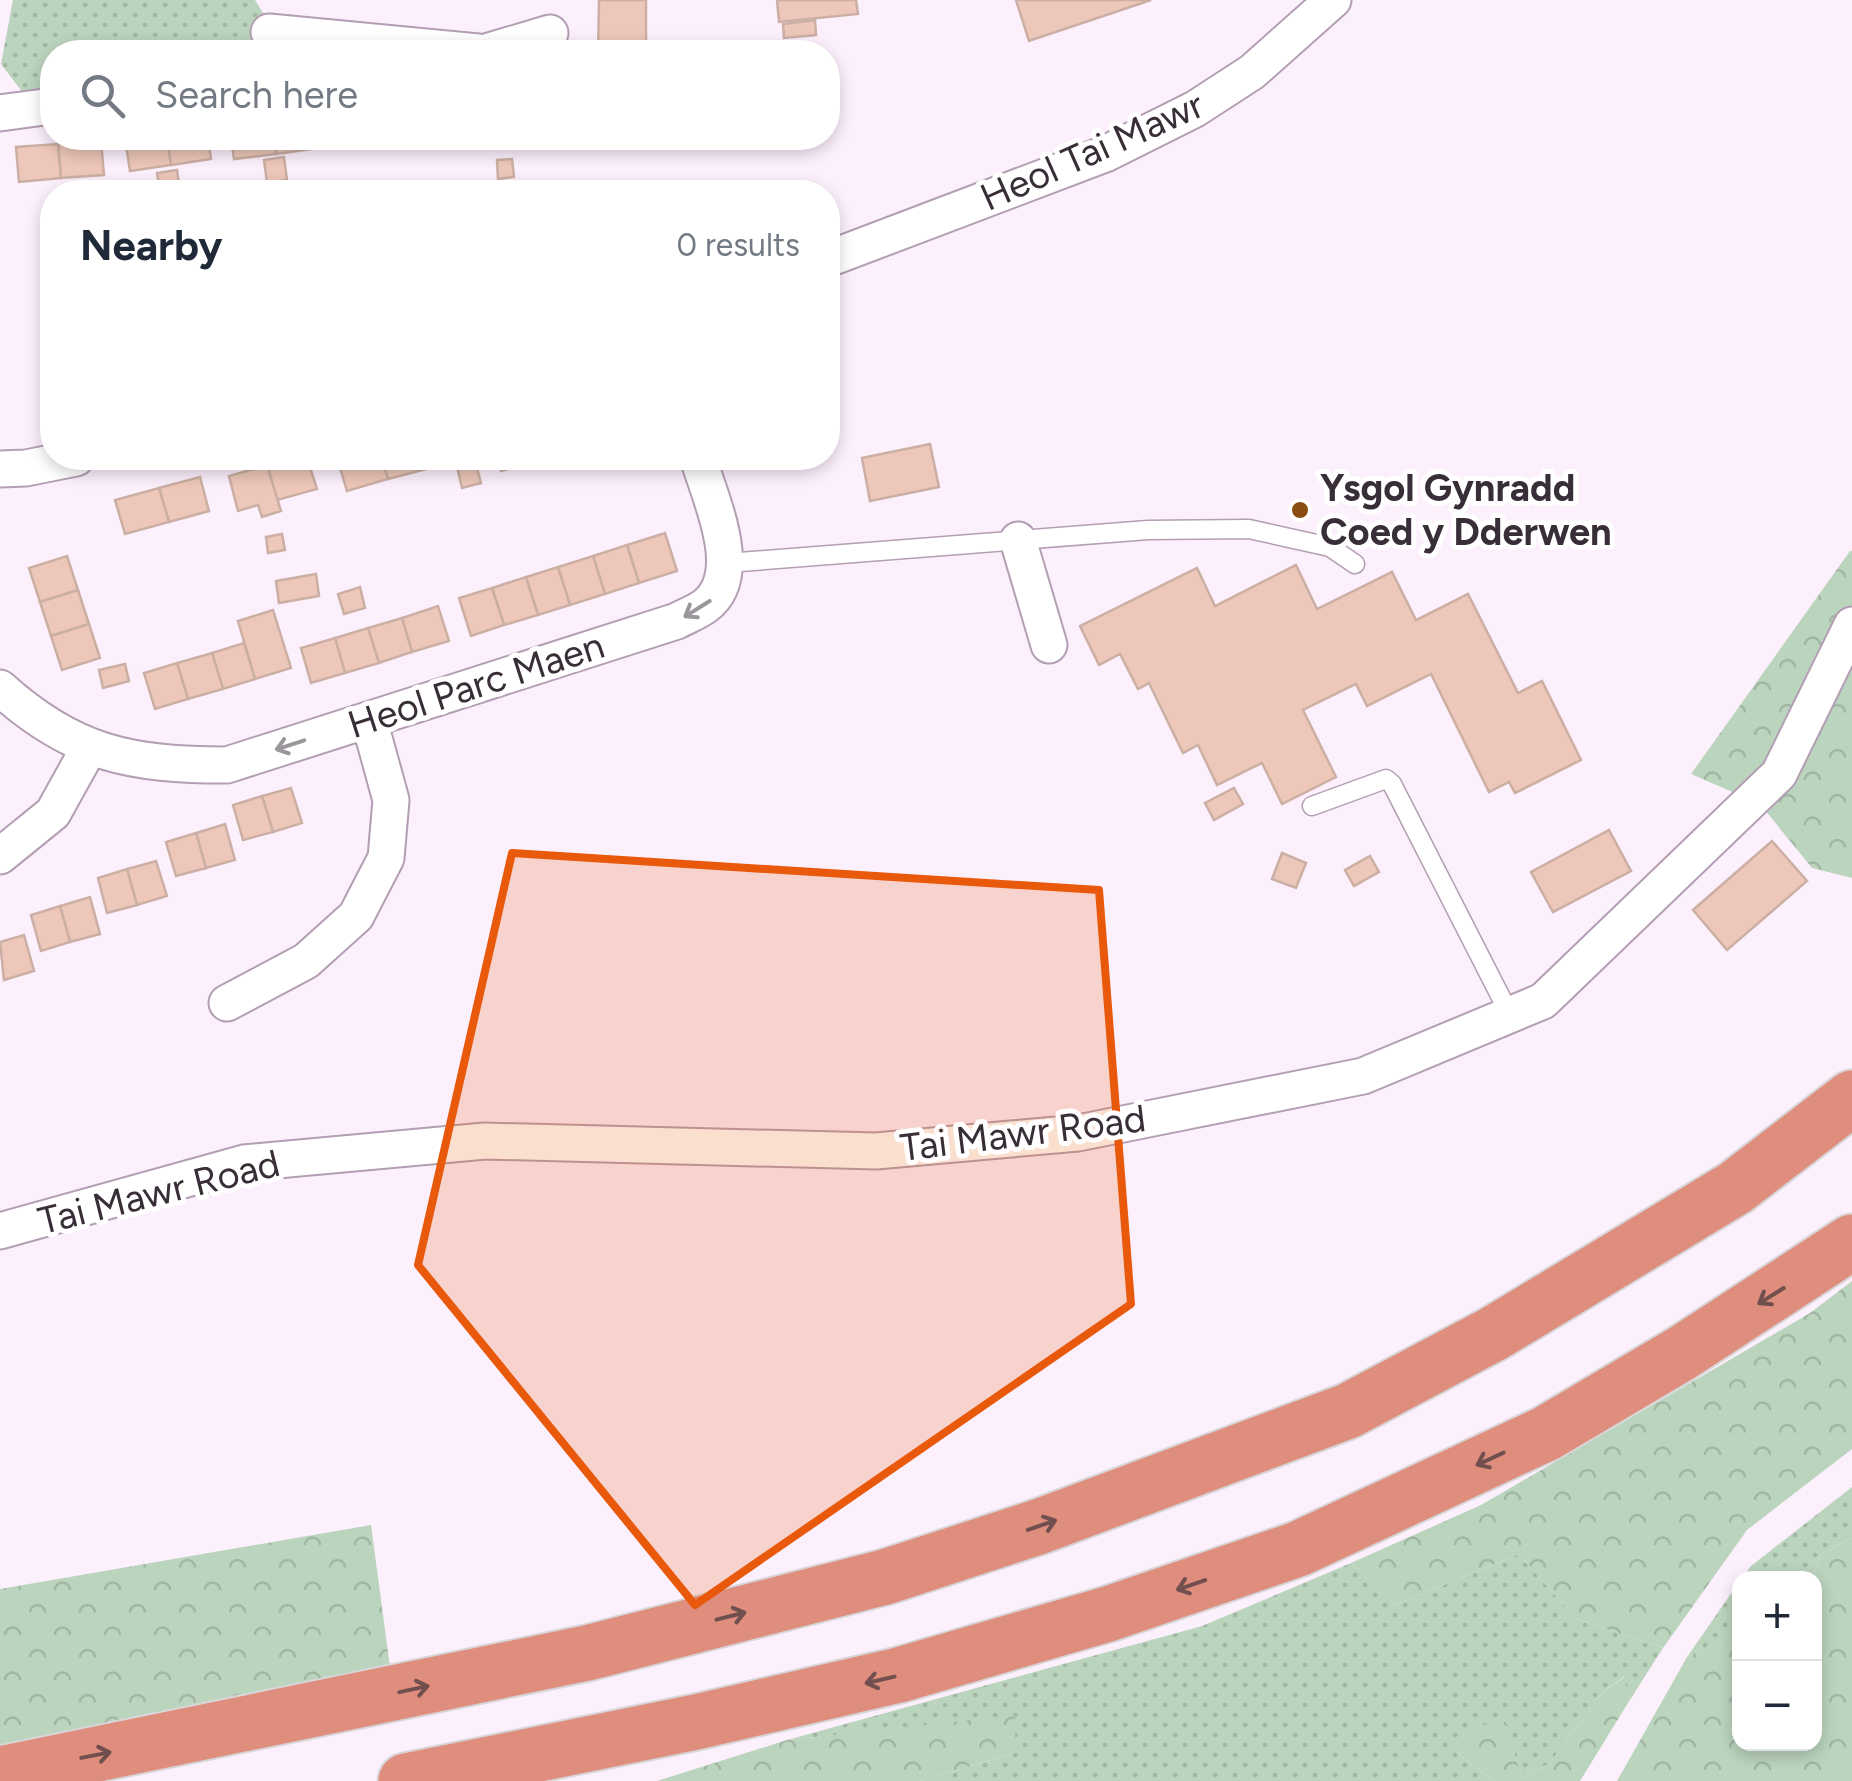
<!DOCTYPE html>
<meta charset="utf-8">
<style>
:root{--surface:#fff;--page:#f2f2f3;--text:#1f2937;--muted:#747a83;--line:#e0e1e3}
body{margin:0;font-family:Figtree,sans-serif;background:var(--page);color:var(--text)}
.controls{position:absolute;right:30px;bottom:30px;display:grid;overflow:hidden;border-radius:20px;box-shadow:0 5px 15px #0003}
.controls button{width:90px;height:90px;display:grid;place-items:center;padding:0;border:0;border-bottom:2px solid var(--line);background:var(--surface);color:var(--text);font:50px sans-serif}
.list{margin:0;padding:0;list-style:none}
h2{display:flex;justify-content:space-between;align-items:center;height:130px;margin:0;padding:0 40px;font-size:42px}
h2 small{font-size:32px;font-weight:400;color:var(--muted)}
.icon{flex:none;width:55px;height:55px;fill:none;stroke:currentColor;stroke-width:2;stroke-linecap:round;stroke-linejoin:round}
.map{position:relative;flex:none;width:1852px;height:1781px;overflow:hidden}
.search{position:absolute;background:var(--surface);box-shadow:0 5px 15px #0003;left:40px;top:40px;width:800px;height:110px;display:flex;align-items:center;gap:25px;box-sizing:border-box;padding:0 35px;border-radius:40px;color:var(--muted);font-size:38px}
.panel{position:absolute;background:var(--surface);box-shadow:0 5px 15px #0003;left:40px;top:180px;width:800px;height:290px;border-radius:40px}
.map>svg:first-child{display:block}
.grass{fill:url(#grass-dots)}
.forest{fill:url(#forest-crowns)}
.building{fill:#edc7b9;stroke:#ccafa4;stroke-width:2.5}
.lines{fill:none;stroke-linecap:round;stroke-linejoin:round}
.lane-casing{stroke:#b39eb3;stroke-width:21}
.street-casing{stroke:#b39eb3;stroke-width:39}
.highway-casing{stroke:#d7d5d7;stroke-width:59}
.lane{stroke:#fff;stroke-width:18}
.street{stroke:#fff;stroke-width:35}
.highway{stroke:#df8d7c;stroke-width:55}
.oneway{stroke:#9b969b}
.oneway2{stroke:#724f4f}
.marked{fill:#e8590c;fill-opacity:0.2;stroke:#e8590c;stroke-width:8;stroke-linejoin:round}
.poi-dot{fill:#8b4c11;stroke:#fff;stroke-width:4}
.labels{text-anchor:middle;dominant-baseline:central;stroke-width:10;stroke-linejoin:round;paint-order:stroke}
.street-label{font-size:38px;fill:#372e37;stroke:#fff}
.poi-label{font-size:38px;font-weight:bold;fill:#372e37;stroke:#fff;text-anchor:start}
</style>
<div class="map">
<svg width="1852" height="1781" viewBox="0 0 1852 1781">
<defs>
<pattern id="grass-dots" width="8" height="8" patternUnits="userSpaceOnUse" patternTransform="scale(2.5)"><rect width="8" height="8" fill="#bbd4bd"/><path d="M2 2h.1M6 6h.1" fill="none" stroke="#a1b6a3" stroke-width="1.8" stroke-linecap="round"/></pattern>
<pattern id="forest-crowns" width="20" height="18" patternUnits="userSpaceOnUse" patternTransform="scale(2.5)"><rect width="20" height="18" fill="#bbd4bd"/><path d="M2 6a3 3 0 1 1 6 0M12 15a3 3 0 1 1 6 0" fill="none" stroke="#a1b6a3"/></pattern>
</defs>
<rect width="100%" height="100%" fill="#fdf0fd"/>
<!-- grass -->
<g class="grass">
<polygon points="13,0 255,0 263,13 262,47 253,52 52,52 52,90 23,93 1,64"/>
<polygon points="1852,1487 1852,1538 1821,1554 1813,1578 1742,1578 1751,1566"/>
<polygon points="1519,1554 1576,1619 1663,1648 1628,1703 1624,1677 1603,1692 1549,1764 1522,1778 1503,1716 1454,1751 1494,1781 920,1781 1015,1753 1014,1716 787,1740 1202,1626 1351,1563 1395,1605"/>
<polygon points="1739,1582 1739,1633 1687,1657"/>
</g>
<!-- forest -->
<g class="forest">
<polygon points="1850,551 1852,551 1852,878 1812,868 1760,804 1691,774"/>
<polygon points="1852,1281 1852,1449 1747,1530 1663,1648 1576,1619 1519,1554 1395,1605 1351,1563 1481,1505 1810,1313"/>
<polygon points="371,1525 390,1667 0,1750 0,1589"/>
<polygon points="1852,1538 1852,1781 1617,1781 1687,1657 1739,1633 1740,1744 1814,1744 1813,1578 1821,1554"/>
<polygon points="1625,1677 1628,1703 1580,1781 1494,1781 1454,1751 1459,1738 1503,1715 1522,1778 1549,1764 1603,1692"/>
<polygon points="1015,1715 1015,1753 920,1781 657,1781 787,1740"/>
</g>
<!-- building -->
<g class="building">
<polygon points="599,0 646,0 646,52 598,52"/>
<polygon points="777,0 856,0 858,14 779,22"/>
<polygon points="1016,0 1151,0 1029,41"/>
<polygon points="815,20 816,35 784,38 783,24"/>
<polygon points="125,138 167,138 171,165 130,171"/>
<polygon points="167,138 208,138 211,159 171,165"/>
<polygon points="231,138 274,138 276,154 234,159"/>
<polygon points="274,138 318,138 319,148 276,154"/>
<polygon points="341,138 386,138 386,142 343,148"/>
<polygon points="101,140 104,175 61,178 58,144"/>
<polygon points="58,144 61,178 19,182 16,147"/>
<polygon points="284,157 287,180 267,183 264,160"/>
<polygon points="512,159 514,177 498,179 497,160"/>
<polygon points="177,170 180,192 160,192 157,173"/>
<polygon points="930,444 939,487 870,501 862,458"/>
<polygon points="292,458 307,458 317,489 277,500 267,465"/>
<polygon points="337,458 382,458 388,479 347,491"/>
<polygon points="382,458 427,458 430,468 388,479"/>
<polygon points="455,458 484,458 475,460 481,483 462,488"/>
<polygon points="497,458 524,458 526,464 501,471"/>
<polygon points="267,465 281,511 262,517 258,505 238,511 229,476"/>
<polygon points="200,477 209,511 169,522 159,488"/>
<polygon points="159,488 169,522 125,534 115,500"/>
<polygon points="665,533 677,571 639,583 627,545"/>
<polygon points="282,534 285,550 268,553 266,537"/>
<polygon points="627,545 639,583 605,594 593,556"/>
<polygon points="67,556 78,590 40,602 29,568"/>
<polygon points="593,556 605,594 570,605 558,567"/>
<polygon points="1296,565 1317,609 1392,572 1416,620 1468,594 1518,693 1542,681 1581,760 1515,793 1509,782 1489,792 1431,674 1367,706 1356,684 1303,710 1336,777 1282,804 1262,763 1217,785 1198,745 1183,753 1149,683 1138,689 1120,654 1099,665 1080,626 1197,568 1215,606"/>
<polygon points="558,567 570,605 538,615 526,577"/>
<polygon points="316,574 319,596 279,603 276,581"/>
<polygon points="526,577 538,615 504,625 492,588"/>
<polygon points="360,587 365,608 344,614 338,594"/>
<polygon points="492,588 504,625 471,636 459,598"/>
<polygon points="78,590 89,624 51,636 40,602"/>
<polygon points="438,606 449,641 412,652 402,618"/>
<polygon points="273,610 291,668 255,679 238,621"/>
<polygon points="402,618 412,652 379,663 368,628"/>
<polygon points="89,624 100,658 62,670 51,636"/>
<polygon points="368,628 379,663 345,673 335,638"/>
<polygon points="335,638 345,673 311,683 301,648"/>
<polygon points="244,643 255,679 223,689 212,653"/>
<polygon points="212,653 223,689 188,699 177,663"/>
<polygon points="177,663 188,699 155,709 144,673"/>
<polygon points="125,664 129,681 103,688 99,670"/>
<polygon points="291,788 302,823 273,832 262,796"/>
<polygon points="1234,788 1243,804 1214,820 1205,803"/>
<polygon points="262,796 273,832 243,840 233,805"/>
<polygon points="225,824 235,860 206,868 196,833"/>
<polygon points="1609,830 1631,871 1553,912 1531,872"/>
<polygon points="196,833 206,868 176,876 166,842"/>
<polygon points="1772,841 1807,881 1727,950 1693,910"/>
<polygon points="1282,853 1306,863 1296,888 1272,879"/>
<polygon points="1370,856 1379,872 1354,886 1345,870"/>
<polygon points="156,861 167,896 137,905 127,869"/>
<polygon points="127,869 137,905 107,913 98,878"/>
<polygon points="90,897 100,934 70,942 60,906"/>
<polygon points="60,906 70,942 41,951 31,915"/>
<polygon points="24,935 34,971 4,980 0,942"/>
</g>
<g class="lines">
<defs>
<g id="lane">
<polyline points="727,563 1148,530 1249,529 1330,547 1355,564"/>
<polyline points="1312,806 1386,779 1392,784 1510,1015"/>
</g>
<g id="street">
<polyline points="269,32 478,52"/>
<polyline points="486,52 550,33"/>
<polyline points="0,113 52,106"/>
<polyline points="828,259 1105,154 1195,109 1252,72 1333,0"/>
<polyline points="0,469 26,468 76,458"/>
<polyline points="1018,540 1049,645"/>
<path d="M0,688c73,66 131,77 227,77l450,-144c9,-5 20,-9 28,-15 42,-31 5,-108 -7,-148"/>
<polyline points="0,856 53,813 89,748"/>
<polyline points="227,1003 306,961 356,916 386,858 391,800 369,720"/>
<polyline points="0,1231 244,1163 485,1141 876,1151 1078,1133 1363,1076 1543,1001 1779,774 1852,625"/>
</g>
<g id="highway">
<polyline points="0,1774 587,1653 885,1577 1038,1527 1348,1411 1493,1334 1735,1188 1852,1098"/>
<polyline points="406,1781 696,1722 899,1675 1108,1614 1298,1549 1547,1433 1682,1353 1852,1242"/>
</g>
</defs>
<!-- lane casing -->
<use href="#lane" class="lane-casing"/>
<!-- street casing -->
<use href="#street" class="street-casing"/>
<!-- highway casing -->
<use href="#highway" class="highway-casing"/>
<!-- lane -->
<use href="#lane" class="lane"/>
<!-- street -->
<use href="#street" class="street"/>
<!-- highway -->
<use href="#highway" class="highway"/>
</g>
<!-- one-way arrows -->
<defs><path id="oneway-shaft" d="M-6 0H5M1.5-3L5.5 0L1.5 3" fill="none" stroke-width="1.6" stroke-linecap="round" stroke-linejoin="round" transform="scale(2.5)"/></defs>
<g class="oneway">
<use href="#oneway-shaft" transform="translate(697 609) rotate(148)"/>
<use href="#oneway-shaft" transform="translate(290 745) rotate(162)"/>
</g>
<g class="oneway2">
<use href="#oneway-shaft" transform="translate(1771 1296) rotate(148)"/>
<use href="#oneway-shaft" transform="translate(1490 1459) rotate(155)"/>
<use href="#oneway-shaft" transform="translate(1042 1525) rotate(-19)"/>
<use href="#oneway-shaft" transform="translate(1191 1585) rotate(161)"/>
<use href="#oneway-shaft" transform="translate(731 1616) rotate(-14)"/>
<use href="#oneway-shaft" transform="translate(880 1680) rotate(167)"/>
<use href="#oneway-shaft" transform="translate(414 1689) rotate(-12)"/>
<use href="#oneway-shaft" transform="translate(96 1755) rotate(-11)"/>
</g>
<!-- marked area -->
<path class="marked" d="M512,853l587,37 32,414 -436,301 -277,-340z"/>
<!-- markers -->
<circle class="poi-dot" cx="1300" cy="510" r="10"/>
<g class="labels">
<!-- street labels -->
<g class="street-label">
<text transform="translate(1092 151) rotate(-24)">Heol Tai Mawr</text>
<text transform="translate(476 685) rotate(-18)">Heol Parc Maen</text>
<text transform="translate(1023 1133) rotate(-7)">Tai Mawr Road</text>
<text transform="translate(159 1192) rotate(-14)">Tai Mawr Road</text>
</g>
<!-- poi labels -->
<g class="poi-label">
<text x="1320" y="488">Ysgol Gynradd<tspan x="1320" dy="44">Coed y Dderwen</tspan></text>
</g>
</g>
</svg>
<div class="controls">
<button>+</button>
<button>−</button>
</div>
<div class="search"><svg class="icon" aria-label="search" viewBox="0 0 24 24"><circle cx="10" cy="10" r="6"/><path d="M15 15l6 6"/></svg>Search here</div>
<section class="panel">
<h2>Nearby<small>0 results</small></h2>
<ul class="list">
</ul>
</section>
</div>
